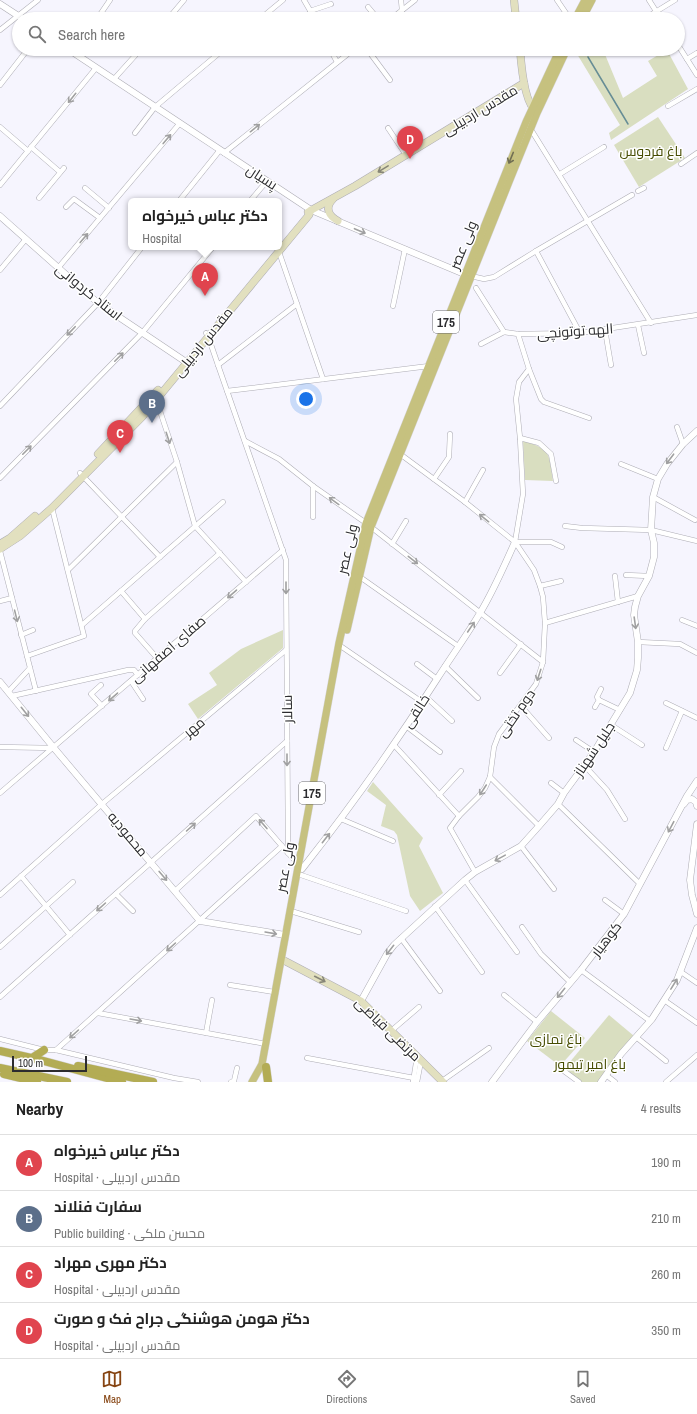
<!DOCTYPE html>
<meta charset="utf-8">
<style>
:root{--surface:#fff;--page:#f2f2f2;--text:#222;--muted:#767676;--line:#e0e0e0;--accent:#864412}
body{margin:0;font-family:"Archivo Narrow",Cairo,sans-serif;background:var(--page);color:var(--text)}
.scale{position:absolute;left:12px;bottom:10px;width:75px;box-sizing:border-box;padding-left:4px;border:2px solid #2c2c2f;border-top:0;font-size:11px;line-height:14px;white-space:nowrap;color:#2c2c2f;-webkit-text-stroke:3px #fff;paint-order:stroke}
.you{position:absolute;left:306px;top:399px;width:14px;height:14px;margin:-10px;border:3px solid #fff;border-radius:50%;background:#1a73e8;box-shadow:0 0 0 6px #1a73e833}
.badge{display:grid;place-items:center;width:26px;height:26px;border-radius:50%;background:var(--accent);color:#fff;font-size:13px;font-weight:700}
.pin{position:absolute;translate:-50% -33px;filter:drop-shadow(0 1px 2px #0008)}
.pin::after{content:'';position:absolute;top:21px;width:14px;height:12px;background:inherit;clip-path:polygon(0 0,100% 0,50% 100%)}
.popup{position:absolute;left:128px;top:198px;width:154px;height:52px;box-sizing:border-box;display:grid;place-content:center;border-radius:6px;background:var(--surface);filter:drop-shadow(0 1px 3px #0005);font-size:13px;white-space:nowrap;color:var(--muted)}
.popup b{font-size:15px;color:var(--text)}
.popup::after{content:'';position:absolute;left:50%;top:100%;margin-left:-8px;border:8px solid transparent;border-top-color:var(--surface)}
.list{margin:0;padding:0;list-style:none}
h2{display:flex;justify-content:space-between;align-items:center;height:52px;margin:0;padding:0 16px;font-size:17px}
h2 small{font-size:13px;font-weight:400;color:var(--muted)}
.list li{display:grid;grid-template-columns:26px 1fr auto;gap:12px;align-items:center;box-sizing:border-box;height:56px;padding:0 16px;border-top:1px solid var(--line)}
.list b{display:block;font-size:15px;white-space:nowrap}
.list p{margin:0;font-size:13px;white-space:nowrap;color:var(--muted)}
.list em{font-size:13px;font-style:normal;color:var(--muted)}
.icon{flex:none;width:22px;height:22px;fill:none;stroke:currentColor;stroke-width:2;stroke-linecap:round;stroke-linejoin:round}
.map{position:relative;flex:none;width:697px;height:1082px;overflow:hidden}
.search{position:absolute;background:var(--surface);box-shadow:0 1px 3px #0004;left:12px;right:12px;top:12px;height:44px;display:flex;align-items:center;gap:10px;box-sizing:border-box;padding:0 14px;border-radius:22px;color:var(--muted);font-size:15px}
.sheet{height:276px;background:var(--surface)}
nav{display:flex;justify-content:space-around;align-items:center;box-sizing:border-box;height:56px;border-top:1px solid var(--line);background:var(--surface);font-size:11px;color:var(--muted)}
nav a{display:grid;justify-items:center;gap:2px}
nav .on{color:var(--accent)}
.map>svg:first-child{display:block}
.green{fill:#d9dec0}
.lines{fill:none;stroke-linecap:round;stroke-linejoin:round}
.stream{stroke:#678d95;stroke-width:1.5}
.minor-casing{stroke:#aeadb5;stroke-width:5.5}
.tertiary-casing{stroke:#aeadb5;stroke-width:7}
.secondary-casing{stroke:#aeadb5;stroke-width:8}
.primary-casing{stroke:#d5d5d5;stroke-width:8}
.trunk-casing{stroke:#d5d5d5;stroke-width:9}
.minor{stroke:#fff;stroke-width:4.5}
.tertiary{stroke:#fff;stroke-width:6}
.secondary{stroke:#e2e0bf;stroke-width:7}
.primary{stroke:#c6c17f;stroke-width:7}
.trunk{stroke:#b3ac54;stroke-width:8}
.oneway{stroke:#a0a0a1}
.oneway2{stroke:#716f53}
.oneway3{stroke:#878677}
.labels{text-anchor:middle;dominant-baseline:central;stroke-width:3;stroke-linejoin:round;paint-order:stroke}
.shield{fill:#fff;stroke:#6b6b6d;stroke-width:1}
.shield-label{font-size:13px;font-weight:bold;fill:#2c2c2f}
.street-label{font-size:14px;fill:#2c2c2f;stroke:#fff}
.park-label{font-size:14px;fill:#464c01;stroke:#fff}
</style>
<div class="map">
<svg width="697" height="1082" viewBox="0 0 697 1082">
<rect width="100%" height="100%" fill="#f6f5fe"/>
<!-- green -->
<g class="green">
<polygon points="574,49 602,49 604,52 623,98 657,76 648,61 667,50 688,89 611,140 609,133 620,125"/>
<polygon points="658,117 685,158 639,187 614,145"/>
<path d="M523,441c28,8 26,12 30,40l-28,-1z"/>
<polygon points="283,630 283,648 198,719 188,704 217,685 209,673 241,649"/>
<polygon points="373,782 423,838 419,846 443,893 420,911 410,896 397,835 394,831 381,826 386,805 367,791"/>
<polygon points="551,1011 585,1038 560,1066 527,1041"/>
<polygon points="609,1015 634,1036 598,1082 582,1082 564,1069"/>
</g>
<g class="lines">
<!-- stream -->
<polyline class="stream" points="588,57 628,124"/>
<defs>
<g id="minor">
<polyline points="304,0 315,19"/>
<polyline points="401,0 402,10"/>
<polyline points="557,0 570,19"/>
<polyline points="649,0 661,19"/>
<polyline points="368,7 378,19"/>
<polyline points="310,11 331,4"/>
<polyline points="97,19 110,0"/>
<polyline points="168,19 184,0"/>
<polyline points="260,19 283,0"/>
<polyline points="391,19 415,0"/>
<polyline points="644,19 675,0"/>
<polyline points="0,30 38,0"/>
<polyline points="678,45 697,75"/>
<polyline points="330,49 337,62"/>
<polyline points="367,49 390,80"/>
<polyline points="687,59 697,53"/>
<polyline points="114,79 141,49"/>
<polyline points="0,85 28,49"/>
<polyline points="668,106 697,89"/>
<polyline points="0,127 28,151"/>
<polyline points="388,128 406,155"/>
<polyline points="530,128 651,323"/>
<polyline points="135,133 155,107 224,49"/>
<polyline points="31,147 60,172"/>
<polyline points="224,153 354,49"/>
<polyline points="681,164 697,153"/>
<polyline points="560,174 604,147"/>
<polyline points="0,185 96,68"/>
<polyline points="85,188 109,208"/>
<polyline points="638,191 644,188"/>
<polyline points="39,198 64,168"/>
<polyline points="179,201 220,150"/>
<polyline points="250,201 267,181"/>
<polyline points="66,207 74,199 100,218"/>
<polyline points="536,251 580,333"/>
<polyline points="279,252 323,379"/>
<polyline points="58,268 180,123"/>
<polyline points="0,270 26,239"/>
<polyline points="471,276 484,279 494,277 536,251 632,195"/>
<polyline points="476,288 504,332 518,334 580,333 697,315"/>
<polyline points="393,306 405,249"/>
<polyline points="638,325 644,353"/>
<polyline points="605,330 611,365"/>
<polyline points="206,333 208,336 218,365 286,560 288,843 288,853 299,865"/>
<polyline points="518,334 529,369 541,399 544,402 589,418"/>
<polyline points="481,344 504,332"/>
<polyline points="218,365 297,304"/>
<polyline points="227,391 429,366"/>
<polyline points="156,399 177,462 195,526 246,582"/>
<polyline points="0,406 98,303 142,247"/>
<polyline points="677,427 683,444"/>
<polyline points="520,438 539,443 551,454 556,481"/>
<polyline points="245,441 279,459 313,486 366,523"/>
<polyline points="400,454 465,502 515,542 534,570 540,586 543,597 545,623 543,662 536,684 499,734 494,747 490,777 485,788 478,797 459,816 450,828 475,872"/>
<polyline points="621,464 658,479"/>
<polyline points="80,473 160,557"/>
<polyline points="0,478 142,333 213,247"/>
<polyline points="434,479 449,457 450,434"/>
<polyline points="313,486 313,517"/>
<polyline points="653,497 695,520"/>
<polyline points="465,502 483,470"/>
<polyline points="565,526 582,528 651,530 697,541"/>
<polyline points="371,527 543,662"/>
<polyline points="515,542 523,494 520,438 516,399 519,382 529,369"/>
<polyline points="515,542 551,542 562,547"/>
<polyline points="392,544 406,521"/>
<polyline points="0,551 36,691"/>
<polyline points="68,570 177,462"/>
<polyline points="626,575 649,576"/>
<polyline points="615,576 618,602"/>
<polyline points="360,577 458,646"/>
<polyline points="540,586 561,581"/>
<polyline points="121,591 145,619"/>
<polyline points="0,601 12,598"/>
<polyline points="682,620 697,626"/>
<polyline points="545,623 638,596"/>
<polyline points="82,625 223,502"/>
<polyline points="21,635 33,630"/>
<polyline points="638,642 680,644 697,653"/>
<polyline points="342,647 422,702"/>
<polyline points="27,656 84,636 52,508"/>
<polyline points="157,658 135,633 135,631 145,619 220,553"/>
<polyline points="417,664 437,679"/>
<polyline points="445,666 478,698"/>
<polyline points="500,673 521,644"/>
<polyline points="131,681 143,699"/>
<polyline points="101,685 91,694 102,706"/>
<polyline points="8,692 30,668"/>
<polyline points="12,696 128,670 134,670 138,675"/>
<polyline points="426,697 452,721"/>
<polyline points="599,700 620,710"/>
<polyline points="666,703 697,718"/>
<polyline points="521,706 549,738"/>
<polyline points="595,707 599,700 597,697 601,689"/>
<polyline points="611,725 642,745"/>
<polyline points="406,726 440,752"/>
<polyline points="576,740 594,752"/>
<polyline points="394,745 459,816"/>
<polyline points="0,747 54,748"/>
<polyline points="666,748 682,711"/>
<polyline points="584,765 607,790 625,819"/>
<polyline points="490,777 539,826"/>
<polyline points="551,783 564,793"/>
<polyline points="0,793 283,550"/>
<polyline points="439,795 461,771"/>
<polyline points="558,804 640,884"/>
<polyline points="341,819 393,841"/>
<polyline points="521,846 554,889"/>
<polyline points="301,875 406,911"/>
<polyline points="21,876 70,935"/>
<polyline points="465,880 517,952"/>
<polyline points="175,891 256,816 288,853"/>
<polyline points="116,894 133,911"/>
<polyline points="0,895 102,804 286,650"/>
<polyline points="605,900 624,914"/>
<polyline points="435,906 482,972"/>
<polyline points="294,912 359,932"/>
<polyline points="522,927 541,954 570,982"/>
<polyline points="401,938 440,991"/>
<polyline points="0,947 73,882"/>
<polyline points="581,970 650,1021"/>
<polyline points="681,972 697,983"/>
<polyline points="230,985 274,992"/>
<polyline points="504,995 537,1022"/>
<polyline points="0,997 287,741"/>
<polyline points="664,1000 697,1023"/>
<polyline points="98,1013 266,1044"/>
<polyline points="391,1031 419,1007"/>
<polyline points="206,1033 212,1000"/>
<polyline points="636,1037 666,1061"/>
<polyline points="0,1039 44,1050 56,1050 174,1078 198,1082"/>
<polyline points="56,1050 282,846"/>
<polyline points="307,1058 414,1078"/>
<polyline points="557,1066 579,1082"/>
<polyline points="606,1075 615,1082"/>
<polyline points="442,1081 489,1048"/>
<polyline points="231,1082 234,1081 237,1068"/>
<polyline points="413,1082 417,1057"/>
<polyline points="417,1082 421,1061"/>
<polyline points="666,1082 697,1055"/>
</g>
<g id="tertiary">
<polyline points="0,4 23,19"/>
<polyline points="68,49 311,210 469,276"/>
<polyline points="0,216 98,303 183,360"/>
<polyline points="0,682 54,748 200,921 285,935"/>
<polyline points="684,804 687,800 692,799 696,802 697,806"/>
<polyline points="697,824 690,880 692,895 697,914"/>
<path d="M302,869c48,-61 93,-124 135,-190 14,-22 30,-44 43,-66 14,-23 24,-47 35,-71"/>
<polyline points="361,1001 387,954 394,945 465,880 475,872 521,846 539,826 558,804 564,793 594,752 630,693 637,670 638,658 638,642 634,615 635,607 638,596 649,576 654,557 654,543 651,530 653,497 658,479 667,464 683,444 697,431"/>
<polyline points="492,1082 537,1022 581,970 624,914 687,796 697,781"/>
<polyline points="601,1082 621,1054 652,1019 677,980 697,928"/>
</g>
<g id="secondary">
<polyline points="514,0 516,19"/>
<path d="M520,49c1,14 4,54 16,62"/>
<path d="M333,199c-9,9 -4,17 5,22"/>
<polyline points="308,212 355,186 524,83"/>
<polyline points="98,454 158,390"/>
<polyline points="0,544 10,538 35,516"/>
<polyline points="0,549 20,536 52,508 142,417 309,215 311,210"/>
<polyline points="285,961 361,1001 443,1082"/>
</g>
<g id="primary">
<polyline points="575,19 585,0"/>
<polyline points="582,19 592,0"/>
<polyline points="347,630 371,527 509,182 537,113 567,49"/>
<polyline points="252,1082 262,1064 339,643 366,523 526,122 560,49"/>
</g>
<g id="trunk">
<polyline points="0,1051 40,1060 122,1082"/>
<polyline points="32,1058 44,1050"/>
<polyline points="78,1066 153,1082"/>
<polyline points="266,1067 268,1082"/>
<polyline points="0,1068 67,1082"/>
<polyline points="4,1074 37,1082"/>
</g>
</defs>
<!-- minor casing -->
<use href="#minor" class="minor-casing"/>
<!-- tertiary casing -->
<use href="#tertiary" class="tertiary-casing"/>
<!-- secondary casing -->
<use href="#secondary" class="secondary-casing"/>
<!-- primary casing -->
<use href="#primary" class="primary-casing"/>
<!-- trunk casing -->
<use href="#trunk" class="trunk-casing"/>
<!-- minor -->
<use href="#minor" class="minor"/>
<!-- tertiary -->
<use href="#tertiary" class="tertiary"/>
<!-- secondary -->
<use href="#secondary" class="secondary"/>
<!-- primary -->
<use href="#primary" class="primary"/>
<!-- trunk -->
<use href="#trunk" class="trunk"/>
</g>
<!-- one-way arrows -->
<defs><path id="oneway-shaft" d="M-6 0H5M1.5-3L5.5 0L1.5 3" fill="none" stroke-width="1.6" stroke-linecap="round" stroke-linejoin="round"/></defs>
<g class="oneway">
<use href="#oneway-shaft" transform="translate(72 98) rotate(129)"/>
<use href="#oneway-shaft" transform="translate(255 128) rotate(-39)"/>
<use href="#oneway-shaft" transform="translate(167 139) rotate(-50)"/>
<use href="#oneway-shaft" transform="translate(360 231) rotate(23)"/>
<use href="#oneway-shaft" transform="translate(84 238) rotate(-50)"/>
<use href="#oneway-shaft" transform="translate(71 331) rotate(134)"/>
<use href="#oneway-shaft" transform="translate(119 357) rotate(-45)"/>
<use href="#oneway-shaft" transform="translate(168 438) rotate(72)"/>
<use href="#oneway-shaft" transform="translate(27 450) rotate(-45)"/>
<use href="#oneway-shaft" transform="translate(670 459) rotate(127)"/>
<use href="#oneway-shaft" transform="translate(334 501) rotate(-144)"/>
<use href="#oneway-shaft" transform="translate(484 518) rotate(-141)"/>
<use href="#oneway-shaft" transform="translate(413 560) rotate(38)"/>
<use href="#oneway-shaft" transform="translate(286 588) rotate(90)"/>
<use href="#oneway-shaft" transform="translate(232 594) rotate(139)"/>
<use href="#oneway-shaft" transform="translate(16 616) rotate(76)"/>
<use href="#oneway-shaft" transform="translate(635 623) rotate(82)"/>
<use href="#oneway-shaft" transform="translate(471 627) rotate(-56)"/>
<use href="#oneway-shaft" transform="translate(539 675) rotate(108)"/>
<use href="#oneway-shaft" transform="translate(113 697) rotate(139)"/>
<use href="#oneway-shaft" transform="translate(25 712) rotate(51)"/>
<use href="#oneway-shaft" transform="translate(287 760) rotate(90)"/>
<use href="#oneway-shaft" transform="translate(483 790) rotate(123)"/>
<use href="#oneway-shaft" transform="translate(263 824) rotate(-131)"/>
<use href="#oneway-shaft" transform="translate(191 827) rotate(-42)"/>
<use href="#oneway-shaft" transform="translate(671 827) rotate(118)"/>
<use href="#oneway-shaft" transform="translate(326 838) rotate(-52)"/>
<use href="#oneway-shaft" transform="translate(500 858) rotate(151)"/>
<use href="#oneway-shaft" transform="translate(163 876) rotate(50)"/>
<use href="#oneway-shaft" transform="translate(101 907) rotate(138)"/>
<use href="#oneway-shaft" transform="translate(271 933) rotate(10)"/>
<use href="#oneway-shaft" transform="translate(171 947) rotate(138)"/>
<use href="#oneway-shaft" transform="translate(390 950) rotate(128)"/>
<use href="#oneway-shaft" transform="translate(674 984) rotate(-58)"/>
<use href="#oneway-shaft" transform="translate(561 993) rotate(129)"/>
<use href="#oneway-shaft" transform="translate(136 1020) rotate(10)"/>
<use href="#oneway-shaft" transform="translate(74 1034) rotate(138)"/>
</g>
<use class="oneway2" href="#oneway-shaft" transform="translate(511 158) rotate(112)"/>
<g class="oneway3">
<use href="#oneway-shaft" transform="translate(383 169) rotate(149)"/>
<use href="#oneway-shaft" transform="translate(320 979) rotate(27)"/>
</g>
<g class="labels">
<!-- shield labels -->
<g class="shield">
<rect x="433" y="311" width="26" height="22" rx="3"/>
<rect x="299" y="782" width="26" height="22" rx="3"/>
</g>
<g class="shield-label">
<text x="446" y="322">175</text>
<text x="312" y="793">175</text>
</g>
<!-- street labels -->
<g class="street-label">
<text transform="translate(480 110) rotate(-31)">مقدس اردبیلی</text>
<text transform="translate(262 177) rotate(33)">پسیان</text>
<text transform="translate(463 245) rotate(-68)">ولی عصر</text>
<text transform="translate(89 292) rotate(39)">استاد کردوانی</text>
<text transform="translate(575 331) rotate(-4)">الهه توتونچی</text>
<text transform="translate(203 342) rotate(-51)">مقدس اردبیلی</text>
<text transform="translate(347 549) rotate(-77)">ولی عصر</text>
<text transform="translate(168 649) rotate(-41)">صفای اصفهانی</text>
<text transform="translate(287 709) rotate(-91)">سالار</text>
<text transform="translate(416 711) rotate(-57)">خالقی</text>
<text transform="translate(516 713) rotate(-55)">دوم تختی</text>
<text transform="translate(194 727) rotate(-40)">مهر</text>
<text transform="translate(594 749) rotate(-56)">جلیل شهناز</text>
<text transform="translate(128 834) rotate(50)">محمودیه</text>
<text transform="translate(285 867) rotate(-79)">ولی عصر</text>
<text transform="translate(606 939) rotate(-52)">کوهیار</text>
<text transform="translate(388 1029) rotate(44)">مرتضی فیاضی</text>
</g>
<!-- park labels -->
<g class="park-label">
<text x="651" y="151">باغ فردوس</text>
<text x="556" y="1039">باغ نمازی</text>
<text x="590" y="1064">باغ امیر تیمور</text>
</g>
</g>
</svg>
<div class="scale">100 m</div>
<div class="you"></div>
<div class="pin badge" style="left:205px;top:296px;background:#e0444e">A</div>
<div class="popup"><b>دکتر عباس خیرخواه</b>Hospital</div>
<div class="pin badge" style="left:152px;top:423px;background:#5c6f8a">B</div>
<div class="pin badge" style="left:120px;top:453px;background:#e0444e">C</div>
<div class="pin badge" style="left:410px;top:159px;background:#e0444e">D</div>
<div class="search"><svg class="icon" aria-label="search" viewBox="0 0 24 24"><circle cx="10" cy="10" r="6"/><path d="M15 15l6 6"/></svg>Search here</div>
</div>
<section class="sheet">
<h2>Nearby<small>4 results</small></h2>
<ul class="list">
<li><span class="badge" style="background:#e0444e">A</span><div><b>دکتر عباس خیرخواه</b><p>Hospital · مقدس اردبیلی</p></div><em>190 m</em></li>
<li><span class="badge" style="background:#5c6f8a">B</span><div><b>سفارت فنلاند</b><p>Public building · محسن ملکی</p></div><em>210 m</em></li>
<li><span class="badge" style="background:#e0444e">C</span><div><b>دکتر مهری مهراد</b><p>Hospital · مقدس اردبیلی</p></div><em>260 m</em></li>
<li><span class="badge" style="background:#e0444e">D</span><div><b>دکتر هومن هوشنگی جراح فک و صورت</b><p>Hospital · مقدس اردبیلی</p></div><em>350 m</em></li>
</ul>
</section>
<nav>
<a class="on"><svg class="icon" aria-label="map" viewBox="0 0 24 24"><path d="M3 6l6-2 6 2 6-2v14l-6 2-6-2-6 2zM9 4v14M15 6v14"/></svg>Map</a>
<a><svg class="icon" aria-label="directions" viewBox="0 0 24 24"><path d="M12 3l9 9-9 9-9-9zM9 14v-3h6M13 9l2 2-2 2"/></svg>Directions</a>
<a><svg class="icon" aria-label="saved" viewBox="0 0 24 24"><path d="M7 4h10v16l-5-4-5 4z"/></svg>Saved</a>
</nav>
